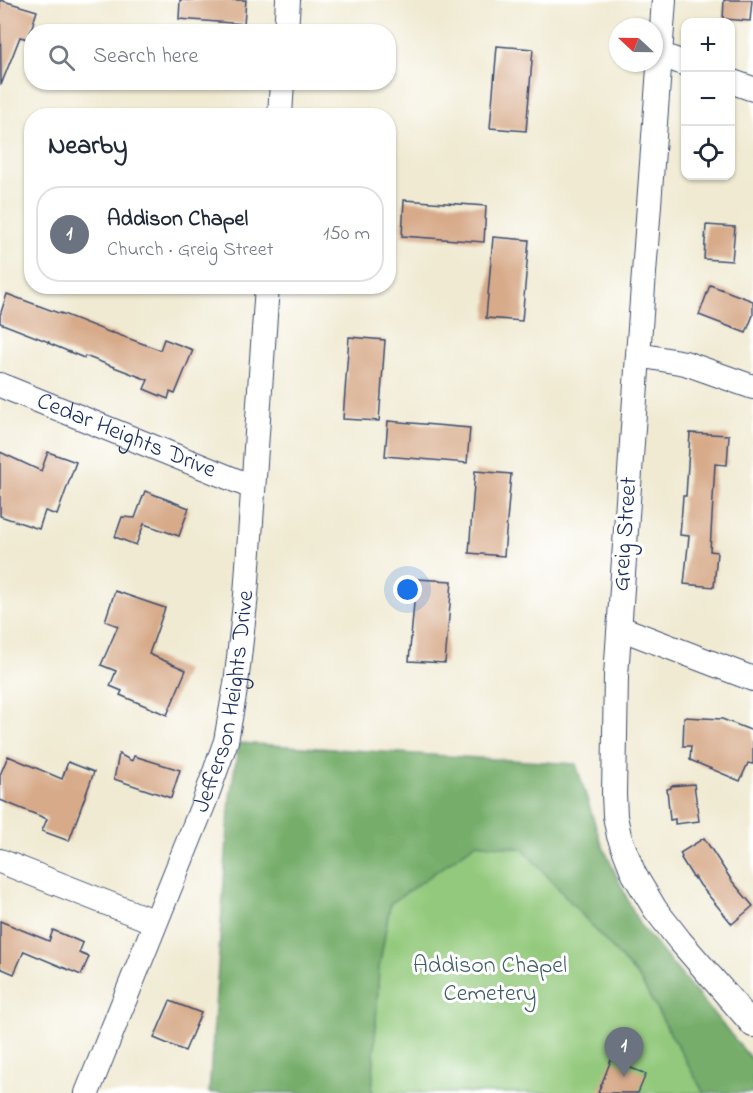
<!DOCTYPE html>
<meta charset="utf-8">
<style>
:root{--surface:#fff;--page:#f2f2f3;--text:#1f2937;--muted:#747a83;--line:#e0e1e3;--accent:#d93025}
body{margin:0;font-family:"Indie Flower",sans-serif;background:var(--page);color:var(--text)}
.controls{position:absolute;right:18px;top:18px;display:grid;overflow:hidden;border-radius:12px;box-shadow:0 2px 4px #0004}
.controls button{width:54px;height:54px;display:grid;place-items:center;padding:0;border:0;border-bottom:2px solid var(--line);background:var(--surface);color:var(--text);font:30px sans-serif}
.compass{position:absolute;left:609px;top:18px;width:54px;height:54px;border-radius:50%;background:var(--surface);box-shadow:0 2px 4px #0004;rotate:292deg}
.you{position:absolute;left:408px;top:590px;width:21px;height:21px;margin:-15px;border:4px solid #fff;border-radius:50%;background:#1a73e8;box-shadow:0 0 0 9px #1a73e833}
.badge{display:grid;place-items:center;width:39px;height:39px;border-radius:50%;background:var(--accent);color:#fff;font-size:20px;font-weight:700}
.pin{position:absolute;translate:-50% -50px;filter:drop-shadow(0 2px 3px #0008)}
.pin::after{content:'';position:absolute;top:32px;width:21px;height:18px;background:inherit;clip-path:polygon(0 0,100% 0,50% 100%)}
.list{margin:0;padding:0;list-style:none}
h2{display:flex;justify-content:space-between;align-items:center;height:78px;margin:0;padding:0 24px;font-size:26px}
h2 small{font-size:20px;font-weight:400;color:var(--muted)}
.list li{display:grid;grid-template-columns:39px 1fr auto;gap:18px;align-items:center;box-sizing:border-box;height:96px;margin:0 12px 12px;padding:0 12px;border:2px solid var(--line);border-radius:24px}
.list b{display:block;font-size:22px;white-space:nowrap}
.list p{margin:0;font-size:20px;white-space:nowrap;color:var(--muted)}
.list em{font-size:20px;font-style:normal;color:var(--muted)}
.icon{flex:none;width:33px;height:33px;fill:none;stroke:currentColor;stroke-width:2;stroke-linecap:round;stroke-linejoin:round}
.map{position:relative;flex:none;width:753px;height:1093px;overflow:hidden}
.search{position:absolute;background:var(--surface);box-shadow:0 2px 4px #0004;left:24px;top:24px;width:372px;height:66px;display:flex;align-items:center;gap:15px;box-sizing:border-box;padding:0 21px;border-radius:24px;color:var(--muted);font-size:22px}
.panel{position:absolute;background:var(--surface);box-shadow:0 2px 4px #0004;left:24px;top:108px;width:372px;height:186px;border-radius:24px}
.map>svg:first-child{display:block}
.green{fill:#93c97b;stroke:#577c6c;stroke-width:1.5}
.forest{fill:#76ad6b;stroke:#486e64;stroke-width:1.5}
.building{fill:#d7aa89}
.lines{fill:none;stroke-linecap:round;stroke-linejoin:round}
.minor-casing{stroke:#3b4b6f;stroke-width:26}
.minor{stroke:#fff;stroke-width:24}
.labels{text-anchor:middle;dominant-baseline:central;stroke-width:6;stroke-linejoin:round;paint-order:stroke}
.street-label{font-size:24px;fill:#1b2f5e;stroke:#fff}
.park-label{font-size:24px;fill:#3f5d67;stroke:#fff}
</style>
<div class="map">
<svg width="753" height="1093" viewBox="0 0 753 1093">
<rect width="100%" height="100%" fill="#fff"/>
<filter id="ink" filterUnits="userSpaceOnUse"><feTurbulence type="fractalNoise" baseFrequency=".0167" numOctaves="2"/><feDisplacementMap in="SourceGraphic" scale="12" xChannelSelector="R" yChannelSelector="G"/><feConvolveMatrix kernelMatrix="1 2 1 2 8 2 1 2 1" color-interpolation-filters="sRGB"/></filter>
<filter id="wash" filterUnits="userSpaceOnUse"><feTurbulence type="fractalNoise" baseFrequency=".008" numOctaves="4" result="noise"/><feDisplacementMap in="SourceGraphic" scale="24" xChannelSelector="R" yChannelSelector="G"/><feGaussianBlur stdDeviation="1.35" result="paint"/><feColorMatrix in="noise" values="0 0 0 0 0 0 0 0 0 0 0 0 0 0 0 0 0 1.4 0 .05"/><feComposite in="paint" operator="in"/></filter>
<g filter="url(#wash)">
<rect width="100%" height="100%" fill="#f0ead2"/>
<!-- green -->
<polygon class="green" points="477,843 523,849 639,978 704,1093 372,1093 379,968 390,904"/>
<!-- forest -->
<polygon class="forest" points="239,743 576,764 600,840 639,924 753,1061 753,1093 704,1093 639,978 523,849 477,843 390,904 379,968 372,1093 209,1093 230,797"/>
<g id="blocks">
<!-- building -->
<g class="building">
<polygon points="0,0 37,11 28,39 20,37 1,85"/>
<polygon points="180,0 246,0 244,24 179,19"/>
<polygon points="724,0 752,0 750,21 723,19"/>
<polygon points="497,46 533,49 526,131 490,128"/>
<polygon points="404,200 486,206 484,242 402,236"/>
<polygon points="706,225 735,227 732,261 704,259"/>
<polygon points="493,237 529,240 522,321 486,318"/>
<polygon points="710,285 753,301 753,315 746,333 699,315"/>
<polygon points="7,294 61,314 61,313 111,333 111,332 160,350 164,339 193,350 175,394 170,392 168,399 144,389 148,380 85,356 84,358 48,343 49,342 0,323 0,315"/>
<polygon points="349,337 385,340 379,421 343,419"/>
<polygon points="388,421 470,428 467,463 385,456"/>
<polygon points="690,433 729,435 727,465 715,464 710,551 717,552 714,587 684,584 689,536 680,535 683,496 686,496"/>
<polygon points="0,452 41,471 48,452 76,462 57,515 45,511 39,529 0,516"/>
<polygon points="475,471 511,474 504,556 469,553"/>
<polygon points="145,491 189,508 179,536 144,524 136,545 115,537 122,517 135,518"/>
<polygon points="416,579 452,581 445,663 409,661"/>
<polygon points="115,591 165,608 149,654 186,670 167,715 120,695 122,691 110,686 116,671 101,665 118,626 105,621"/>
<polygon points="684,717 722,719 753,731 753,764 748,763 740,781 690,760 691,746 683,746"/>
<polygon points="119,754 132,761 134,756 180,770 171,798 114,779"/>
<polygon points="8,756 62,779 68,762 94,772 69,841 42,831 47,819 0,800 0,775"/>
<polygon points="694,784 699,821 675,824 675,819 670,820 667,789 671,788 671,786"/>
<polygon points="704,838 732,881 753,906 732,924 700,885 695,877 694,879 681,858 682,857 680,853"/>
<polygon points="0,921 49,941 53,930 83,943 79,953 89,957 81,975 24,951 14,974 0,968"/>
<polygon points="170,1001 201,1013 185,1051 154,1038"/>
<polygon points="611,1060 646,1074 638,1093 598,1093"/>
</g>
</g>
</g>
<g filter="url(#ink)">
<use href="#blocks" fill-opacity="0" stroke="#3b4b6f" stroke-width="1.5"/>
<g class="lines">
<defs>
<g id="minor">
<polyline points="664,0 638,355 616,676 614,794 615,816 619,836 634,874 655,909 680,941 753,1025"/>
<polyline points="286,32 288,0"/>
<polyline points="659,54 686,64"/>
<polyline points="730,81 753,89"/>
<polyline points="280,116 282,82"/>
<polyline points="638,355 685,363 753,387"/>
<path id="s1" d="M0,385l252,102"/>
<polyline points="620,628 753,679"/>
<polyline points="0,861 155,922"/>
<path id="s2" d="M87,1093l118,-293 21,-59 10,-57 10,-89 21,-309"/>
</g>
</defs>
<!-- minor casing -->
<use href="#minor" class="minor-casing"/>
<!-- minor -->
<use href="#minor" class="minor"/>
</g>
</g>
<g class="labels">
<!-- street labels -->
<g class="street-label">
<text stroke="none"><textPath href="#s1" startOffset="136">Cedar Heights Drive</textPath></text>
<text transform="translate(626 534) rotate(-86)">Greig Street</text>
<text stroke="none"><textPath href="#s2" startOffset="417">Jefferson Heights Drive</textPath></text>
</g>
<!-- park labels -->
<g class="park-label">
<text x="490" y="966">Addison Chapel<tspan x="490" dy="28">Cemetery</tspan></text>
</g>
</g>
</svg>
<div class="controls">
<button>+</button>
<button>−</button>
<button><svg class="icon" aria-label="locate" viewBox="0 0 24 24"><circle cx="12" cy="12" r="6"/><path d="M12 2v4M12 18v4M2 12h4M18 12h4"/></svg></button>
</div>
<svg class="compass" viewBox="-18 -18 36 36"><path d="M0-13l5 13h-10z" fill="#e53935"/><path d="M0 13l5-13h-10z" fill="#747a83"/></svg>
<div class="you"></div>
<div class="pin badge" style="left:624px;top:1077px;background:#6b7280">1</div>
<div class="search"><svg class="icon" aria-label="search" viewBox="0 0 24 24"><circle cx="10" cy="10" r="6"/><path d="M15 15l6 6"/></svg>Search here</div>
<section class="panel">
<h2>Nearby<small></small></h2>
<ul class="list">
<li><span class="badge" style="background:#6b7280">1</span><div><b>Addison Chapel</b><p>Church · Greig Street</p></div><em>150 m</em></li>
</ul>
</section>
</div>
